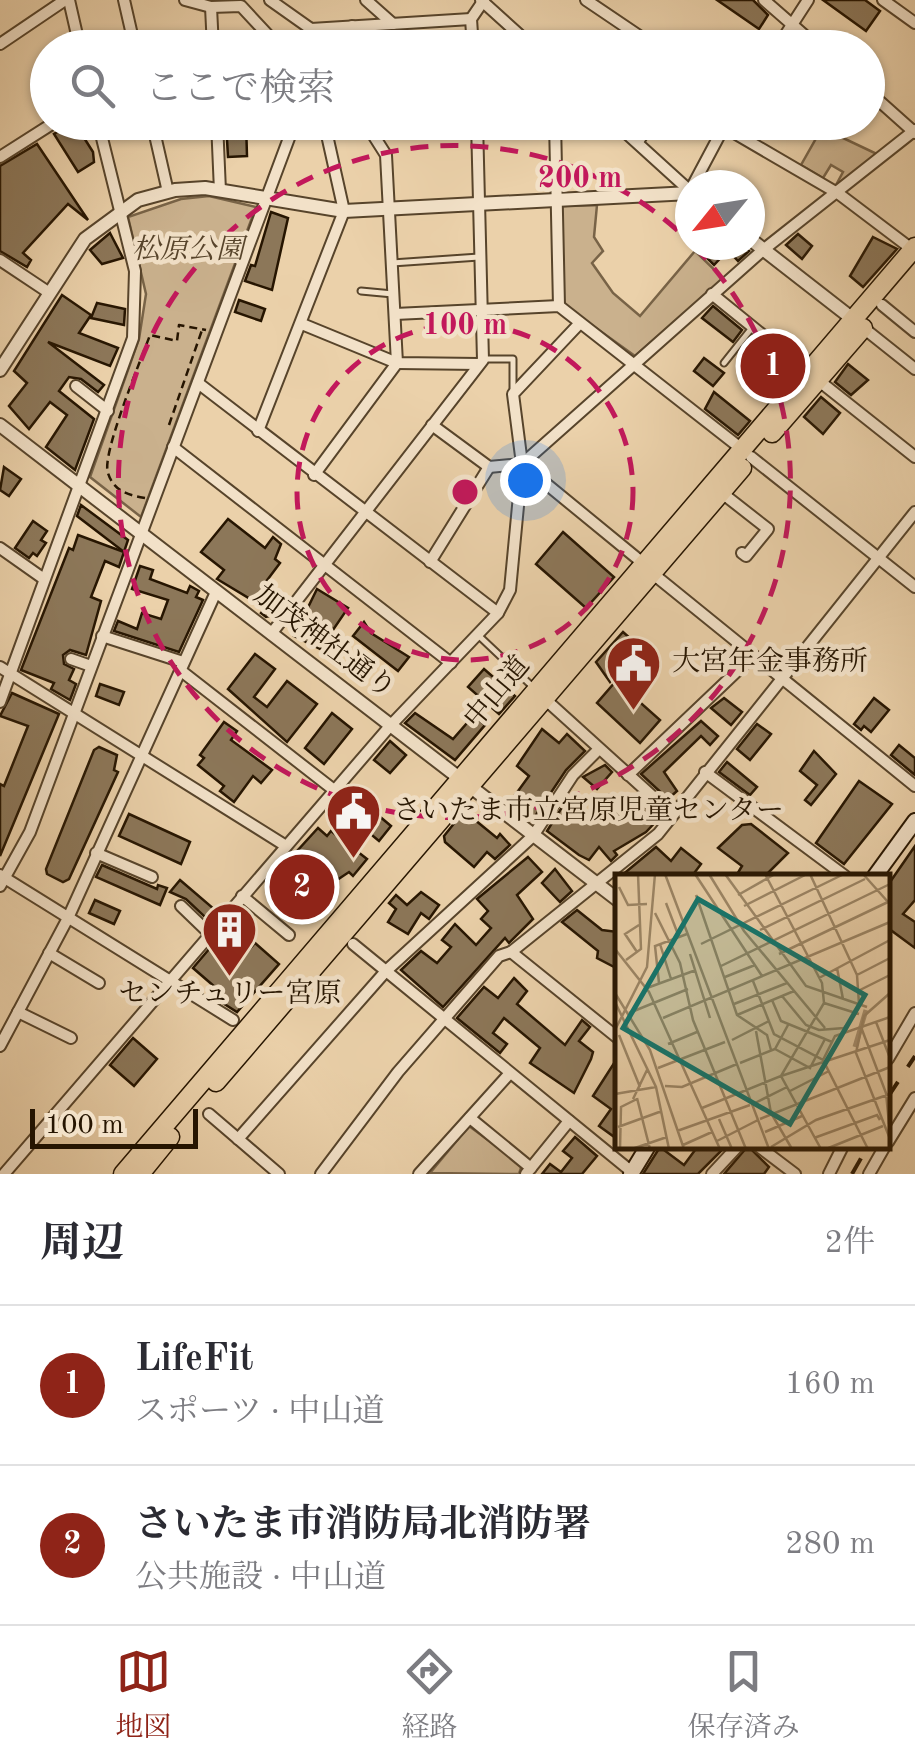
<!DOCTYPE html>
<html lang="ja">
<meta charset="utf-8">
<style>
:root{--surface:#fff;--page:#f7f7f7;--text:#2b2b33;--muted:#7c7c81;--line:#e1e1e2;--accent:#8f2418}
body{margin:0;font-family:"Old Standard TT","Noto Serif JP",serif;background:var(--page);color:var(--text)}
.compass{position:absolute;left:675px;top:170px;width:90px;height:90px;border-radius:50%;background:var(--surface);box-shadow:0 2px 8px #0004;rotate:240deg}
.scale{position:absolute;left:30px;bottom:25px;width:168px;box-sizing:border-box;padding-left:10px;border:5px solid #261501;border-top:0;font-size:28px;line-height:35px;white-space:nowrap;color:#261501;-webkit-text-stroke:8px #f2e1c8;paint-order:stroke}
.you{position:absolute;left:525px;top:480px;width:35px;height:35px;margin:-25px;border:8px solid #fff;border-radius:50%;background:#1a73e8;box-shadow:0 0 0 15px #1a73e833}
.badge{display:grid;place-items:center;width:65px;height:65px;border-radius:50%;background:var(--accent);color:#fff;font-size:32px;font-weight:700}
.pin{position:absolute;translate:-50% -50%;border:5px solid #fff;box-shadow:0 2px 10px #0006}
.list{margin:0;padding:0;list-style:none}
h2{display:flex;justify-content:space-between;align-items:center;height:130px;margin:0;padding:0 40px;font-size:42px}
h2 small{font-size:32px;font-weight:400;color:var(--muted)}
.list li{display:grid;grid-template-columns:65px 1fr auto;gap:30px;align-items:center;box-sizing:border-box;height:160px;padding:0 40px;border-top:2px solid var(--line)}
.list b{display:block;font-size:38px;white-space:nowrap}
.list p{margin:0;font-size:32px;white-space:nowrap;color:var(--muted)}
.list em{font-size:32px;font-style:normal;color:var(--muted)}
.icon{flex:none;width:55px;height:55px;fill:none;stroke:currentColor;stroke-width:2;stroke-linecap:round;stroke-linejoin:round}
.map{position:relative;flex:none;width:915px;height:1174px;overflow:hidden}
.search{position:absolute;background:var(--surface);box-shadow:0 2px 8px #0004;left:30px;right:30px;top:30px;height:110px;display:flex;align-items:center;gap:25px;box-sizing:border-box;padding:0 35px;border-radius:55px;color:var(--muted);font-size:38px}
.sheet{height:450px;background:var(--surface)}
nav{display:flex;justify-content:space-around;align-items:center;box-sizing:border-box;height:140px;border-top:2px solid var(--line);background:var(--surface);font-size:28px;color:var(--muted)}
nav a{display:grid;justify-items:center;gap:5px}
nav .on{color:var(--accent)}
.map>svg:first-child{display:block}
.green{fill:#cab18d;stroke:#786347;stroke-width:2.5}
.building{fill:#8c7759;stroke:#261501;stroke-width:2.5}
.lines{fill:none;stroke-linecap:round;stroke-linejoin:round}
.service-casing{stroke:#57442b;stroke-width:9}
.minor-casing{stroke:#57442b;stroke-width:14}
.tertiary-casing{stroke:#57442b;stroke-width:16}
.secondary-casing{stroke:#261501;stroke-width:18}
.trunk-casing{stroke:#261501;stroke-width:21}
.path{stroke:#261501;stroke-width:2.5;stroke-dasharray:8 5;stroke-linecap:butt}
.service{stroke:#f2e1c8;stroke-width:5}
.minor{stroke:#f2e1c8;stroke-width:10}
.tertiary{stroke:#f2e1c8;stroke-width:12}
.secondary{stroke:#f2e1c8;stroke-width:14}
.trunk{stroke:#ebd1aa;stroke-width:18}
.rail{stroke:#261501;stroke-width:4;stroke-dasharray:18 18;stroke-linecap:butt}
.ring{fill:none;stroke:#c2185b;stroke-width:5;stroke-dasharray:18 12}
.labels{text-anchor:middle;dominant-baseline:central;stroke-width:9;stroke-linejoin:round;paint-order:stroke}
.park-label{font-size:28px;font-style:italic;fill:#57442b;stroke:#f2e1c8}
.street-label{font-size:28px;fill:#261501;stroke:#f2e1c8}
.poi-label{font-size:28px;fill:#261501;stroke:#f2e1c8;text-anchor:start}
.inset-river{fill:none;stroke:#a89171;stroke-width:5}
.inset-road{fill:none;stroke:#9c8666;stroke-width:2.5}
.view{fill:#0f766e;fill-opacity:0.15;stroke:#0f766e;stroke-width:5}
.inset-edge{fill:none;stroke:#261501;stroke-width:5}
.centre{fill:#c2185b;stroke:#f2e1c8;stroke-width:5}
.ring-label{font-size:30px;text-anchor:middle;font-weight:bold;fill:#c2185b;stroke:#f2e1c8;stroke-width:9;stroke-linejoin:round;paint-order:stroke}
</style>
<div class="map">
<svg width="915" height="1174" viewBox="0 0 915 1174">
<rect width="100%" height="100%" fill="#ebd1aa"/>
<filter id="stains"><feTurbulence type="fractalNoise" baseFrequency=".002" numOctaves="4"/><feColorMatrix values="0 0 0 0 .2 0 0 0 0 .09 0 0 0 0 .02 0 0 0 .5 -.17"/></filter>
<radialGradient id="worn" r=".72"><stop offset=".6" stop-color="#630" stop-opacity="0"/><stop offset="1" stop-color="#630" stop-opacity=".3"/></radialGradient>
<!-- green -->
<g class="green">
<polygon points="822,128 879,155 836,185 843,172 831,165 823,178 801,165"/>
<polygon points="209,196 256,207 141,517 90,477 139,339 146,294 128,217 181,199"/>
<polygon points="597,205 594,237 603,251 592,263 613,293 640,316 695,251 724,279 635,356 564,305 559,206"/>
<polygon points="469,1126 522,1165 519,1174 430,1173"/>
</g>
<!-- building -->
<g class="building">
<polygon points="717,0 753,0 768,15 759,29"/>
<polygon points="823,0 865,0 880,11 866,31"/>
<polygon points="74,122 93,152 94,162 78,172 54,134"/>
<polygon points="226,122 246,122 247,156 228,157"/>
<polygon points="37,144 88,220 68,204 23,253 31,260 27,267 0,251 0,166"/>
<polygon points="271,212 288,218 272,290 245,281 251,265 255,266"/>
<polygon points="110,233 123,258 102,264 90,250"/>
<polygon points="798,234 812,246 802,259 786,245"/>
<polygon points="873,237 897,249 863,287 850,276"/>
<polygon points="706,245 742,245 749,251 738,261 728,250 714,265 700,251"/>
<polygon points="62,295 91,315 79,333 118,348 110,366 48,342 104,385 98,392 81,379 69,377 59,391 94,419 75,470 46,447 67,415 50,402 29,429 9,406 27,383 14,371"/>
<polygon points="239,300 265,309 261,321 235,312"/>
<polygon points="97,303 125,309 124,325 91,318"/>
<polygon points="713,306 742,330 733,342 702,318"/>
<polygon points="763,346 793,371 778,388 748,363"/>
<polygon points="704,358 724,373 713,386 694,371"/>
<polygon points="848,364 868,380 851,395 835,382"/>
<polygon points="714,392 750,421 738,435 705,409"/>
<polygon points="821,397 840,413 823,434 804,417"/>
<polygon points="4,467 21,479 9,496 0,490"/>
<polygon points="81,505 128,540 124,552 77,516"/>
<polygon points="228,519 265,548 273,537 281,544 275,559 280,563 262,587 283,603 274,615 266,617 261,613 265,608 217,579 224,570 201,552"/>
<polygon points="33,521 47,531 41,540 46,543 37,556 33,553 29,558 15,548"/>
<polygon points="563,532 614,577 586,608 536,564"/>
<polygon points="78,535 124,552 119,567 105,561 91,597 101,601 86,655 70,650 63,655 64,664 74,669 69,680 76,684 70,700 51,689 54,683 21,670 69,548 73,550"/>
<polygon points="140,566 153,570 150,579 187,593 190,586 199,591 196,597 203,600 179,652 114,631 118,621 137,629 142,613 161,619 168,600 132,589"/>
<polygon points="317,589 348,608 320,649 294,636"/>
<polygon points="364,622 371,633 409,657 398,671 353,636"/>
<polygon points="623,632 641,648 610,682 596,662"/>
<polygon points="255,654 275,669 254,697 267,707 287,681 317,704 287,742 228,689"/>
<polygon points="484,669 515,696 499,714 468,687"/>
<polygon points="616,681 660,720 640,743 597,703"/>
<polygon points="100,684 124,692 119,705 96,696"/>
<polygon points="12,693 59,714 0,856 0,784 4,786 28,726 0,716"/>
<polygon points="724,698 742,712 731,725 711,708"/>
<polygon points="874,698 889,710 871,732 864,726 861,730 854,724"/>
<polygon points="332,713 352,729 324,764 305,748"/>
<polygon points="415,713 453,739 474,715 485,725 455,760 405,723"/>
<polygon points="701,721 718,736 710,745 701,736 664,772 677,791 668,799 641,774"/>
<polygon points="224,722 237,731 231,740 272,770 261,783 253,776 234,802 220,791 224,786 198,765 204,758 200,755"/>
<polygon points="757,724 771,734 750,760 737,749"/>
<polygon points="542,729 559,743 567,734 585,751 566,770 532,821 510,802 529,776 517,766"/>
<polygon points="390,741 406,755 390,773 374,760"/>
<polygon points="899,745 915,758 915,775 891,755"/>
<polygon points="99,747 117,755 114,770 118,772 69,879 63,882 47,874 46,869 94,750"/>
<polygon points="814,751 836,774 811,805 805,800 817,785 800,771"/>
<polygon points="727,762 757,787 750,795 719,772"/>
<polygon points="605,765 612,772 597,789 583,777"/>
<polygon points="859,781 892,804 844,864 816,843"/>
<polygon points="347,789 391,826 379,841 349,816 339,823 327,813"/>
<polygon points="609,795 634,815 644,806 661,816 646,832 614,851 617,855 611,861 599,847 589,860 579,855 547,831 564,804 574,812 578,807 587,815"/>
<polygon points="464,811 497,838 500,834 510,845 495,859 487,852 474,867 445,842 444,836"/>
<polygon points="129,814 190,842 181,864 119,836"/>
<polygon points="751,824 788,853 765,876 736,876 742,866 718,848 742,825"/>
<polygon points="318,828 327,836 331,831 367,859 353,876 349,872 337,880 332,877 307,907 287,890 301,873 287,862"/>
<polygon points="915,846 915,900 903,914 915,922 915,948 888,928 888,885"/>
<polygon points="656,847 671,861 681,848 701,864 692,876 621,876"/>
<polygon points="528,857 542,872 517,895 533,919 509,943 505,938 443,1007 401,970 421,951 437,963 451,947 442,940 455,924 476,945 491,928 481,919 488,911 477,899"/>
<polygon points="102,865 157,889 158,885 167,888 160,905 96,877"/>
<polygon points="555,869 572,891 560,902 542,883"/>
<polygon points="180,880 214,909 206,918 186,899 170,892"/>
<polygon points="421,892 439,905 429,919 421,913 408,934 388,922 396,909 389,903 396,895 407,905"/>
<polygon points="95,900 120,911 114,924 89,913"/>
<polygon points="577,910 602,930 618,932 618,969 597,958 598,951 562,922"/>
<polygon points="255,943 279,964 237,1012 218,1000 223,994 193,968 210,948 233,968"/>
<polygon points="514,978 527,991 517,1004 565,1045 582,1020 590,1027 579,1041 593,1052 591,1059 574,1093 530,1063 540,1048 504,1018 493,1033 507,1044 500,1053 457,1018 484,987 498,998"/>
<polygon points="133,1038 157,1059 134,1086 110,1065"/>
<polygon points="618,1057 618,1131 613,1136 599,1126 611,1109 593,1096"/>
<polygon points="575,1137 597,1156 582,1174 542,1174 550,1164 561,1172 572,1158 563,1151"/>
<polygon points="698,1146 726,1146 698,1174 643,1174 660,1147 684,1165"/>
<polygon points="748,1146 769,1167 764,1174 724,1174"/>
</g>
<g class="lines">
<defs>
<g id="service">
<polyline points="371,126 419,122"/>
<polyline points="640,143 654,122"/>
<polyline points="392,263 479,257"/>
<polyline points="361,291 393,294"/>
<polyline points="486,359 513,359 513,391"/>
<polyline points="724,363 751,329"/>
<polyline points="478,635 534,688"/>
</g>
<g id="minor">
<polyline points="69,0 80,48"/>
<polyline points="124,0 135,48"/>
<polyline points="185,0 211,7 241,6 280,48"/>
<polyline points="270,0 311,29 471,19"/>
<polyline points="366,0 393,24"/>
<polyline points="481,0 534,48"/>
<polyline points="586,0 657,48"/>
<polyline points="764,0 819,48"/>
<polyline points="883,0 915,23"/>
<polyline points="211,7 213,48"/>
<polyline points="352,26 353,48"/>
<polyline points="0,44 65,0"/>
<polyline points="473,48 471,19 484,0"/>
<polyline points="777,48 808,0"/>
<polyline points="868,91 915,133"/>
<polyline points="152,122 168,192"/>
<polyline points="217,122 220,191"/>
<polyline points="555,122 559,306"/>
<polyline points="614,122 690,191"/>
<polyline points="724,127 839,194 913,250"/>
<polyline points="0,157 55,122"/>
<polyline points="693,185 726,123"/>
<polyline points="0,260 48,292"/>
<polyline points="712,294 807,371"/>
<polyline points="882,305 915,332"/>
<polyline points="395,314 559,306 743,450"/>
<polyline points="302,324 397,363 479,364"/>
<polyline points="861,326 915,369"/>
<polyline points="818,380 915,457"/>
<polyline points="198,383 498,613"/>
<polyline points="76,386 108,411"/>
<polyline points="432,425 489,467 522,464 763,250 915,130"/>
<polyline points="258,431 344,211 327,135 314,122"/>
<polyline points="173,447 451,663"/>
<polyline points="751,457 915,587"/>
<polyline points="522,464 644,564"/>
<polyline points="314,475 397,363 386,155 365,122"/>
<polyline points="722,493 768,529 746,556 742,553"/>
<polyline points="0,548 44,579"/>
<polyline points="430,562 489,467"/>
<polyline points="652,573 915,786"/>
<polyline points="271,634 483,360 477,122"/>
<polyline points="102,636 183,662"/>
<polyline points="71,659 91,666"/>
<polyline points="0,667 286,846"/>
<polyline points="180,670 334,790"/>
<polyline points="546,700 672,814"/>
<polyline points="0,702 133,338 135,271 98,122"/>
<polyline points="705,772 845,876"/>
<polyline points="628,775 753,656"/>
<polyline points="96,853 152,877"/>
<polyline points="0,875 233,1020"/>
<polyline points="0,886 30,832 295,122"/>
<polyline points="242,896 289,935"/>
<polyline points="181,906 209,933"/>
<polyline points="353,944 632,1172"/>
<polyline points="511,952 618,1038"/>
<polyline points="49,953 99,983"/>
<polyline points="18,1012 71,1038"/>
<polyline points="0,1046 68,918 216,592"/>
<polyline points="888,1059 915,1013"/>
<polyline points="209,1114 279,1174"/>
<polyline points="470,1118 531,1168"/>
<polyline points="238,1139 386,971 533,836 573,775 599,749"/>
<polyline points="888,1142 915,1098"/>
<polyline points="758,1146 795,1174"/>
<polyline points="4,1174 390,726 498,613 510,590 522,464 513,394 580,323"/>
<polyline points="321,1174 398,1072 499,956 511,952 658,834 915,512"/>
<polyline points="419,1174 510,1073"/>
<polyline points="526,1174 569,1121"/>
<polyline points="712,1174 738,1146"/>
<polyline points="829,1174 843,1146"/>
<polyline points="869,1174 885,1146"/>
</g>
<g id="tertiary">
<polyline points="750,239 854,320"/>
<polyline points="0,370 85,239 138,200 175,190 205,188 344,211 690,193"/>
<polyline points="0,425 618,900"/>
</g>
<g id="secondary">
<polyline points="875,876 915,821"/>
<polyline points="631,1174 648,1146"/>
</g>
<g id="trunk">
<polyline points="772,433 863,328"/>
<polyline points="216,1082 742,468"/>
<polyline points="123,1174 915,247"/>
<polyline points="140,1174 170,1137"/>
</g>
</defs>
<!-- service casing -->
<use href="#service" class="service-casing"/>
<!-- minor casing -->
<use href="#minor" class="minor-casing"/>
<!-- tertiary casing -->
<use href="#tertiary" class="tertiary-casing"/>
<!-- secondary casing -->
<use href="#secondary" class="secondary-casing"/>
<!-- trunk casing -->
<use href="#trunk" class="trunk-casing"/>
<!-- path -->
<g class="path">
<polyline points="169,425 202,330"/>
<path d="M145,498c-16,-3 -31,-6 -37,-25 -7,-18 33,-113 42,-138l27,6 2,-16 27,5"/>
</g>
<!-- service -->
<use href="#service" class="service"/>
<!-- minor -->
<use href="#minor" class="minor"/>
<!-- tertiary -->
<use href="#tertiary" class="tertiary"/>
<!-- secondary -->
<use href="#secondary" class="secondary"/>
<!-- trunk -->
<use href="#trunk" class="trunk"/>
<!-- rail -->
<g class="rail">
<polyline points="888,1097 915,1056"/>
<polyline points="852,1174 868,1146"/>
</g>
</g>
<!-- distance rings -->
<g class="ring">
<circle cx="465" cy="492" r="168"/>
<path d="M694 246A336 336 0 1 1 690 242"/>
</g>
<!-- icons -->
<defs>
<symbol id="civic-pin" viewBox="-11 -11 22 30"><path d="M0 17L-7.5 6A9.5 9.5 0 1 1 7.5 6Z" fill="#8f2418" stroke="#f2e1c8"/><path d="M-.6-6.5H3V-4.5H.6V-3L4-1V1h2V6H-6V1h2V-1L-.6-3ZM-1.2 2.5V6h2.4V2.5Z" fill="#fff"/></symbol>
<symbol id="building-pin" viewBox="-11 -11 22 30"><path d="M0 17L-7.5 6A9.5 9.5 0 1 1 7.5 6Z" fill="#8f2418" stroke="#f2e1c8"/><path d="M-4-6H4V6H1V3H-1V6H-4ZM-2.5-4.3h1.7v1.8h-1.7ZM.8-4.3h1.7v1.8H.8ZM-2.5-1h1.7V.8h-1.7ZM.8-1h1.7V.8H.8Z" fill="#fff"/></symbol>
</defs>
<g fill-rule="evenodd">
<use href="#civic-pin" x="602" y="632" width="63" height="86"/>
<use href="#civic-pin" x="322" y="780" width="63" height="86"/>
<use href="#building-pin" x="198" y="898" width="63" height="86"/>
</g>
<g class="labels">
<!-- park labels -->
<g class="park-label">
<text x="188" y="251">松原公園</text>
</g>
<!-- street labels -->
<g class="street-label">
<text transform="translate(324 643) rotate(37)">加茂神社通り</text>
<text transform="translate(498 693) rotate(-50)">中山道</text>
</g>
<!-- poi labels -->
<g class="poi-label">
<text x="672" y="663">大宮年金事務所</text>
<text x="393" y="812">さいたま市立宮原児童センター</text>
<text x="230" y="995" text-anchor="middle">センチュリー宮原</text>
</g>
</g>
<!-- overview -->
<g transform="translate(615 874)">
<rect width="275" height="275" fill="#ebd1aa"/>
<path class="inset-river" d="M240,173l11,-37"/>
<path class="inset-road" d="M50,0l104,275M80,0l67,102M94,0l35,57 81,97M110,0l81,112 61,21M195,0l47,101 2,29M248,0l25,28M4,13l9,18 19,-1M81,21l41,120 30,20 4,15M123,21l37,-21M51,29l13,34M129,32l63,-32M40,39l25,50 13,57 53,129M145,56l105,-51M45,70l11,35M86,70l143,-70M0,75l34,43 71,157M22,78l-12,-18 14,-9M75,80l20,64M164,80l109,-52M11,86l15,-11 -3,-75M106,92l169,-82M222,94l6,31M242,101l33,-17M110,103l30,-12M204,104l71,-38M138,107l21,53 49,26 45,89M44,109l-4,-37 32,-12M32,114l49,-18M243,117l32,-16M0,119l35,57 34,99M275,119l-26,23 -8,37 34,86M167,122l24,29 13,5 25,-2 12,-15M157,126l9,21 44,18M0,128l41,85 13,62M209,129l35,11M119,130l53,-21M14,139l59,-24M122,141l57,-24M48,144l227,-96M261,148l14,36M246,153l25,66 3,31M0,156l32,-63 8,-93M141,157l15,82 21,36M4,161l21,52M117,166l37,-19M53,170l29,-12M160,175l35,19 15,-29 7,3M208,186l12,-24 55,-19M125,189l35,-14 13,-24M43,194l67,-26M50,212l17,1 55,-23M175,217l39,-20M0,220l41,-7M22,224l13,51M18,225l14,-29M140,229l32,-16M87,234l79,-32 43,-73 -2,-20 -57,-109M104,245l13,30M145,245l130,-52M3,253l44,-16M62,257l73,-26M150,258l37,-16M199,264l63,-23 3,5M102,267l41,-21M68,271l29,-13M156,273l45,-27 74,-26M5,275l1,-42 16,-8M17,275l35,-12M206,275l-40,-73 109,-36M211,275l57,-23"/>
<path class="view" d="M83,25l167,96 -75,129 -167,-96z"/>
<rect width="275" height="275" class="inset-edge"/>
</g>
<circle cx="465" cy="492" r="15" class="centre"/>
<g class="ring-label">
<text x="580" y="187">200 m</text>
<text x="465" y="334">100 m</text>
</g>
<rect width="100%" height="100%" filter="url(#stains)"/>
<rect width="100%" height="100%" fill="url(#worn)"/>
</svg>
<svg class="compass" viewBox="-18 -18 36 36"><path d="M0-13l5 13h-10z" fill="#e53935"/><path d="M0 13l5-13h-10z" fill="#7c7c81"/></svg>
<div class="scale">100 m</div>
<div class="you"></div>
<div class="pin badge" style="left:773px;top:366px">1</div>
<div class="pin badge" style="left:302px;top:887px">2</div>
<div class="search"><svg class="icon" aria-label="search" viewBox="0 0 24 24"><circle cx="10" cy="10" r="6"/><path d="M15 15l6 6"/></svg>ここで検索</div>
</div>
<section class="sheet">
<h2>周辺<small>2件</small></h2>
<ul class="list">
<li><span class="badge">1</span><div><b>LifeFit</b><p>スポーツ · 中山道</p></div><em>160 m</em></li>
<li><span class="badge">2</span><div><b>さいたま市消防局北消防署</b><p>公共施設 · 中山道</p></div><em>280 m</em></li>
</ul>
</section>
<nav>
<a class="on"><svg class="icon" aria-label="map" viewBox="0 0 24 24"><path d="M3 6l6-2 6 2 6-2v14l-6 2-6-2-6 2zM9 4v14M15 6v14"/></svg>地図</a>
<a><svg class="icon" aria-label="directions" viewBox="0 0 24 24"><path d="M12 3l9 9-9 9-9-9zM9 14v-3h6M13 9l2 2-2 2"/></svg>経路</a>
<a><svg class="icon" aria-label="saved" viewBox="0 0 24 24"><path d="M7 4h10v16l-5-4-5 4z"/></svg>保存済み</a>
</nav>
